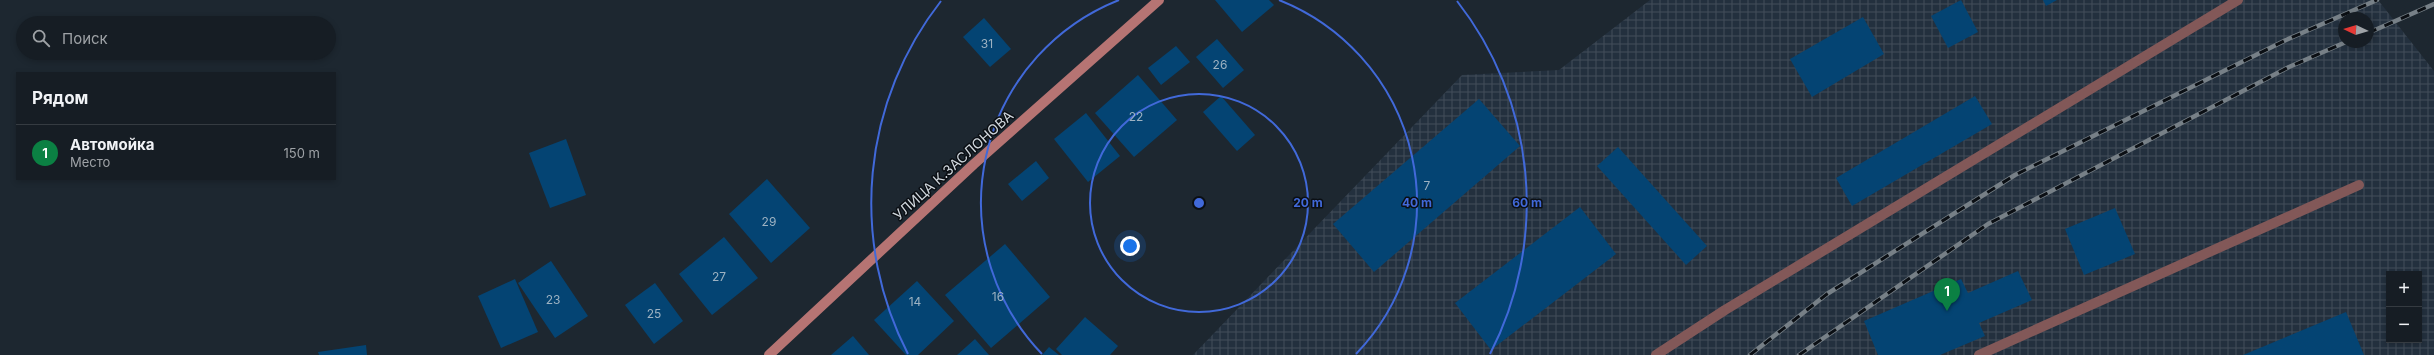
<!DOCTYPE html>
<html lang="ru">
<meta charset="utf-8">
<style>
:root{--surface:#161d24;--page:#1f262c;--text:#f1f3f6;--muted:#9ea2a6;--line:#353b41;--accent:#0b8043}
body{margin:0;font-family:Inter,sans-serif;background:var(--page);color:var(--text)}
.controls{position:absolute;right:12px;bottom:12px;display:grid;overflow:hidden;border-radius:0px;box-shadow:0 2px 6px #0003}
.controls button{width:36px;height:36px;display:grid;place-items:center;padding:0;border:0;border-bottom:1px solid var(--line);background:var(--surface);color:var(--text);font:20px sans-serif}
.compass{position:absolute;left:2338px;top:12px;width:36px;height:36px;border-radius:50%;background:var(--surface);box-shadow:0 2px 6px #0003;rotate:274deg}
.you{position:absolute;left:1130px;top:246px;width:14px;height:14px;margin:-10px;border:3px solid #fff;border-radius:50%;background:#1a73e8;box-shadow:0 0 0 6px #1a73e833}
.badge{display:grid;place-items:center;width:26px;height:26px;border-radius:50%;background:var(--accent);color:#fff;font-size:13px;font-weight:700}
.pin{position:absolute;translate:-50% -33px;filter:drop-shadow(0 1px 2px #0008)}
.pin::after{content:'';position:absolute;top:21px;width:14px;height:12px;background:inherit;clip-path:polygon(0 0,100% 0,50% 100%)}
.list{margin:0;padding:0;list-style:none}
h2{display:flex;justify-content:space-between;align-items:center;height:52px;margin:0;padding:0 16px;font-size:17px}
h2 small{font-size:13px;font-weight:400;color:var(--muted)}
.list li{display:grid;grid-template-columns:26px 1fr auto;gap:12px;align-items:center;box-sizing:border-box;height:56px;padding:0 16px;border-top:1px solid var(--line)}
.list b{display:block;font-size:15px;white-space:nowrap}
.list p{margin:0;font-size:13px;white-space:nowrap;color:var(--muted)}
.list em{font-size:13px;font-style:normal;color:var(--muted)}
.icon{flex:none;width:22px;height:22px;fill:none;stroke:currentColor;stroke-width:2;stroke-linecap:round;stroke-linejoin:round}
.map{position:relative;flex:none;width:2434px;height:355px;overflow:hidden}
.search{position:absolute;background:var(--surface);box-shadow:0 2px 6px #0003;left:16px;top:16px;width:320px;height:44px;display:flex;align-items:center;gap:10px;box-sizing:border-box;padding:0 14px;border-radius:22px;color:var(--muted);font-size:15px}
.panel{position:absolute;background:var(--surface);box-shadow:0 2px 6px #0003;left:16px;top:72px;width:320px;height:108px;border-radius:0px}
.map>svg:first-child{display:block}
.industrial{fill:url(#industrial-grid);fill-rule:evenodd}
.building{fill:#044473}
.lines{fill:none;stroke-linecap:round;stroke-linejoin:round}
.lane{stroke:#825858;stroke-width:10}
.street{stroke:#825858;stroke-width:10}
.secondary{stroke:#b67473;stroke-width:10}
.rail-casing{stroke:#778087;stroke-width:4.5}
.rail{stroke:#0b0f14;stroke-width:3;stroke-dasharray:9;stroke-linecap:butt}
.ring{fill:none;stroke:#4169d9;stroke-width:2}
.labels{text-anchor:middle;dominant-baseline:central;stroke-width:3;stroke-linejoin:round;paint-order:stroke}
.number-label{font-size:12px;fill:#9db2c2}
.street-label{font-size:14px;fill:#d0d7dd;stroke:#0b0f14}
.centre{fill:#4169d9;stroke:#0b0f14;stroke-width:2}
.ring-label{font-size:12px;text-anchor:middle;font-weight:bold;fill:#4169d9;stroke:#0b0f14;stroke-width:3;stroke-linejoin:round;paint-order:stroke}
</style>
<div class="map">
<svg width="2434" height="355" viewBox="0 0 2434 355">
<defs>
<pattern id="industrial-grid" width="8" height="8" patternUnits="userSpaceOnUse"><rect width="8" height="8" fill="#23303e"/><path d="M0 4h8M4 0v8" fill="none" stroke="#424d59"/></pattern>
</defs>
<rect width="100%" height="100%" fill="#1d2730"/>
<!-- industrial -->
<path class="industrial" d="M1650,0h728l56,71v284h-1241l269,-280 97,-5zM2344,18h24v24h-24zM2389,274h30v66h-30z"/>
<!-- building -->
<g class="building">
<polygon points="1215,0 1269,0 1274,5 1242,32"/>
<polygon points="1961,0 1978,32 1948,48 1931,16"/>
<polygon points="2043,0 2057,0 2046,6"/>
<polygon points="1863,17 1884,54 1812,97 1790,59"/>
<polygon points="984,18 1011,49 990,67 963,37"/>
<polygon points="1217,39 1244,70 1223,88 1196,57"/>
<polygon points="1176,46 1190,62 1161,85 1148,68"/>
<polygon points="1138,75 1177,120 1134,157 1095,113"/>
<polygon points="1221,96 1255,135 1237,151 1203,112"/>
<polygon points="1975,96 1992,124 1852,206 1836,178"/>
<polygon points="1479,99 1520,146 1374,272 1333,224"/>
<polygon points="1086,113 1120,156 1088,182 1054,139"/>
<polygon points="566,139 586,195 550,208 529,153"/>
<polygon points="1618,147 1707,246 1686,265 1597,166"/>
<polygon points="1036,161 1049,178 1022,201 1008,184"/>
<polygon points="767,179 810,228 771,263 729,214"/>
<polygon points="1580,207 1616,254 1491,350 1455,303"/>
<polygon points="2115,208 2135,254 2084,275 2065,229"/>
<polygon points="724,237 758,278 712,315 679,274"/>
<polygon points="1005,244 1050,297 991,348 945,295"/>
<polygon points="551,261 588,316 555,338 518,283"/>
<polygon points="2018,271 2032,300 1979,323 1985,336 1940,355 1878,355 1864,321 1961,279 1968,293"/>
<polygon points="515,279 538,332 501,348 478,296"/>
<polygon points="917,281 954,321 918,355 906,355 874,320"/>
<polygon points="655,283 683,321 654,344 625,305"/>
<polygon points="2346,312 2364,355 2243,355"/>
<polygon points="1085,317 1118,346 1110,355 1062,355 1056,349"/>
<polygon points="853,336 869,355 831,355"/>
<polygon points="975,339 989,355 957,355"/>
<polygon points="366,345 367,355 319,355 318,352"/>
<polygon points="1049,347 1059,355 1042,355"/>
</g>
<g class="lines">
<!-- lane -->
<polyline class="lane" points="1979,355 2359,185"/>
<!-- street -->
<polyline class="street" points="1656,355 1725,310 2238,0"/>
<!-- secondary -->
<polyline class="secondary" points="769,355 974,164 1159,0"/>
<defs>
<g id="rail">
<polyline points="2368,33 2434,4"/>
<polyline points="1750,355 1827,294 2015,175 2286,40 2377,0"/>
<polyline points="1799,355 1988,224 2289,67 2346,42"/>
</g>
</defs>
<!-- rail casing -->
<use href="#rail" class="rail-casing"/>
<!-- rail -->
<use href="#rail" class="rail"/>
</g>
<!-- distance rings -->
<g class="ring">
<circle cx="1199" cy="203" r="109"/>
<path d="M1042 354A218 218 0 0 1 1119 0M1279 0A218 218 0 0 1 1356 354"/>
<path d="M908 354A328 328 0 0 1 941 1M1457 1A328 328 0 0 1 1490 354"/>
</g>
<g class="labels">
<!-- number labels -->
<g class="number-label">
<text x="987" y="43">31</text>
<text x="1220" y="64">26</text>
<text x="1136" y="116">22</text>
<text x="1427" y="185">7</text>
<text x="769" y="221">29</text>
<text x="719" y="276">27</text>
<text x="998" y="296">16</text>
<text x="553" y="299">23</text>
<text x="915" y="301">14</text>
<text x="654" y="313">25</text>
</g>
<!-- street labels -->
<g class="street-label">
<text transform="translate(953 165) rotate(-42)">УЛИЦА К.ЗАСЛОНОВА</text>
</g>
</g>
<circle cx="1199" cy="203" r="6" class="centre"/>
<g class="ring-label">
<text x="1308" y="207">20 m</text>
<text x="1417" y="207">40 m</text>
<text x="1527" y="207">60 m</text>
</g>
</svg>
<div class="controls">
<button>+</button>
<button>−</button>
</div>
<svg class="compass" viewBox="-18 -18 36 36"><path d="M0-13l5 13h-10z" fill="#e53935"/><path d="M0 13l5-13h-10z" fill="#9ea2a6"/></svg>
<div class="you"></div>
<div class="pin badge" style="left:1947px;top:311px">1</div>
<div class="search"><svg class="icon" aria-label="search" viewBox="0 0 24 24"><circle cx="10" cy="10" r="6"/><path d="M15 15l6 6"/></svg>Поиск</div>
<section class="panel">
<h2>Рядом<small></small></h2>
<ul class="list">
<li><span class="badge">1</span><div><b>Автомойка</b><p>Место</p></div><em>150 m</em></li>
</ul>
</section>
</div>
